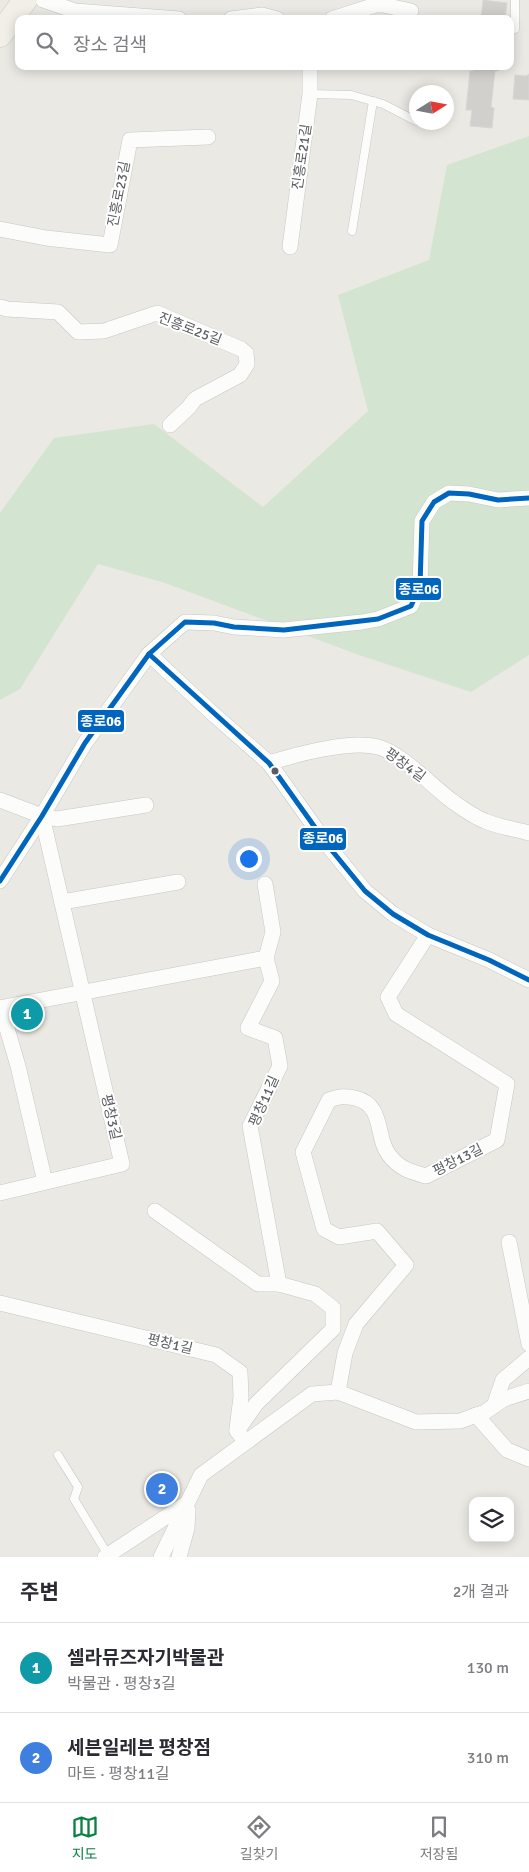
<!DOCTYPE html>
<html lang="ko">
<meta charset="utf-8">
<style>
:root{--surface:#fff;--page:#f2f2f3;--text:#2b2b33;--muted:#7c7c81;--line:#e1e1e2;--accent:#0b8043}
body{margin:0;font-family:Signika,"Noto Sans KR",sans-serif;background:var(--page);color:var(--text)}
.controls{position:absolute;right:15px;bottom:15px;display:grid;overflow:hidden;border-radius:10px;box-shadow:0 2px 12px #0003}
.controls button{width:45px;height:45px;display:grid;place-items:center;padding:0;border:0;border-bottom:1px solid var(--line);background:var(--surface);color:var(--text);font:25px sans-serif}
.compass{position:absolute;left:409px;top:85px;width:45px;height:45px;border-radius:50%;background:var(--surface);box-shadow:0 2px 12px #0003;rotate:79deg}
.you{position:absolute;left:248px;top:858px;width:18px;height:18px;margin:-12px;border:4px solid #fff;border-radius:50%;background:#1a73e8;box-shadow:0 0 0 8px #1a73e833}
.badge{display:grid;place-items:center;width:32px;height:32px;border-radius:50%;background:var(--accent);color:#fff;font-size:16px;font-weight:700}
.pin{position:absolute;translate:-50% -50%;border:2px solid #fff;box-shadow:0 1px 5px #0006}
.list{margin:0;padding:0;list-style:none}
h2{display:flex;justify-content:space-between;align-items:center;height:65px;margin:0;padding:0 20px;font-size:21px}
h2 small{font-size:16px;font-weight:400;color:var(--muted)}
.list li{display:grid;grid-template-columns:32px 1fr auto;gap:15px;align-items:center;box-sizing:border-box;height:90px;padding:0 20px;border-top:1px solid var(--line)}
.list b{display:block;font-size:19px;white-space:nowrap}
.list p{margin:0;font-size:16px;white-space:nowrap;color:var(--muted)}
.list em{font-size:16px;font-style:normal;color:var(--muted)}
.icon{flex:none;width:28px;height:28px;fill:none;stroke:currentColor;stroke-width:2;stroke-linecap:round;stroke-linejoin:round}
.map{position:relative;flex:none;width:529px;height:1557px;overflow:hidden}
.search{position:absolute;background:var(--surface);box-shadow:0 2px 12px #0003;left:15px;right:15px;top:15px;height:55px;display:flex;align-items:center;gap:12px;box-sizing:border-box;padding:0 18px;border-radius:10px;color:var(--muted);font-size:19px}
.sheet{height:245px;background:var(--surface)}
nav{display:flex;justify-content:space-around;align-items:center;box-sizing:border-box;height:70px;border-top:1px solid var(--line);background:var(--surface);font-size:14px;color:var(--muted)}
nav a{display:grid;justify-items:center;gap:2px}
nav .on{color:var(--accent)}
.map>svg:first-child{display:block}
.green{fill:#d3e5d1}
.building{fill:#d1d0cd;stroke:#d9d7d4}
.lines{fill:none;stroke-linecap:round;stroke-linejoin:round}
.service-casing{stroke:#c6c7c6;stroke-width:9}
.minor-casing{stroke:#c6c7c6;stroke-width:16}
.primary-casing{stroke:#d0c9b4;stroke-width:25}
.service{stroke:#fcfcfb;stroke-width:8}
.minor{stroke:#fcfcfb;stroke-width:15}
.primary{stroke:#f1efe7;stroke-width:24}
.bus-1-casing{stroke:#fff;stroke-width:9}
.bus-1{stroke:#0065bd;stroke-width:5}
.bus-dot{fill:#5a5d61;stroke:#fff;stroke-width:2}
.labels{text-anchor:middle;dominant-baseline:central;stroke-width:4;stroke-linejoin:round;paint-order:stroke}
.street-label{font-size:14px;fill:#5a5d61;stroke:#fff}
.line-badge{stroke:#fff;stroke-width:2}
.badge-label{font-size:14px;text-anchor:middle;font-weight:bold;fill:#fff}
</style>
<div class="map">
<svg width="529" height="1557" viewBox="0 0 529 1557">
<rect width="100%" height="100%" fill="#eae9e4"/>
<!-- green -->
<polygon class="green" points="529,136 529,655 471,692 359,655 165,583 98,564 20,689 0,700 0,513 54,438 154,424 263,507 368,411 338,295 429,260 447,165"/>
<!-- building -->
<g class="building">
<polygon points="483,0 507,3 505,19 481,19"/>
<polygon points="473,66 498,66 498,71 495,71 491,107 494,108 492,128 470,126 472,110 466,110 470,71 473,71"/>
<polygon points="529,74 529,100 513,99 515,75 526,76"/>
</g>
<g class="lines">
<defs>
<g id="service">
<polyline points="515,0 515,29"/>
<polyline points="310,94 351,95 383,104 416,121"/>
<polyline points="352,231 373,101"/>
<polyline points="58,1455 78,1487 74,1499 108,1555"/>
</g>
<g id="minor">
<polyline points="43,0 75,11 179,19"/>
<polyline points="231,19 262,15 277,19"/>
<polyline points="332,19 375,5 383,5 411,11"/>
<polyline points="0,229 46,238 110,245 130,140 208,137"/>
<polyline points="290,247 310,94 310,66"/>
<polyline points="0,307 7,309 58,312 78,332 104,331 157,313 241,349 246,353 247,364 240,375 195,399 189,407 170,425"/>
<polyline points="149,654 211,712 269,763 329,847 365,891 393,914 428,935 489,960 529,980"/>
<path d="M269,763c28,-9 81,-23 109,-16 22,5 55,40 74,54 10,7 22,16 33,20 14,6 30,8 44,12"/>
<polyline points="0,800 42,816 57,819 146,805"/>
<polyline points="0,881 42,816 85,743 149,654 185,622 214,623 234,627 284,630 362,622 378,619 411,606 420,586 422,521 434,502 449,493 469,494 498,500 529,498"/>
<polyline points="62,902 178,882"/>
<polyline points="0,1008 266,958"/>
<polyline points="1,1008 18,1066 45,1182"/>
<polyline points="0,1193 122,1164 42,816"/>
<polyline points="155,1211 258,1284 279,1284"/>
<polyline points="509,1242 529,1344"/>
<polyline points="0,1303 216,1355 240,1372 241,1397 237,1429"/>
<path d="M338,1392l7,-39 11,-29 50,-59 -29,-34 -38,6 -15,-8 -21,-77 26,-52c10,-4 16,-4 26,-2 30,7 20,39 34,57 11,14 20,16 37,21l71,-36 10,-56 -111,-70 -8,-17 40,-62"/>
<polyline points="494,1406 503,1380 529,1358"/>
<polyline points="476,1415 507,1450 529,1459"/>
<polyline points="246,1442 237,1431 256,1404 333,1329 333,1308 315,1294 279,1284 250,1126 280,1066 275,1038 248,1028 272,981 266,958 273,932 265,884"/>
<polyline points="105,1557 187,1503"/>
<polyline points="161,1557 201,1475 312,1394 338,1392 416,1422 460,1421 485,1412 504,1399 529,1391"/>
<polyline points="179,1557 187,1528 188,1510"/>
</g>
<polyline id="primary" points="0,35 25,0"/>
</defs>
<!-- service casing -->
<use href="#service" class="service-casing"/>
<!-- minor casing -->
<use href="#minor" class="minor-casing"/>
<!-- primary casing -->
<use href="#primary" class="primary-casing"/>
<!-- service -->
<use href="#service" class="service"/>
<!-- minor -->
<use href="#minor" class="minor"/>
<!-- primary -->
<use href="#primary" class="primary"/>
<defs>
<g id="bus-1">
<polyline points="149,654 269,763 329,847 365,891 393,914 428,935 489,960 529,980"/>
<polyline points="0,881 42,816 85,743 149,654 185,622 214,623 234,627 284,630 378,619 411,606 420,586 422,521 434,502 449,493 469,494 498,500 529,498"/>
</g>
</defs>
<!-- bus-1 casing -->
<use href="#bus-1" class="bus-1-casing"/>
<!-- bus-1 -->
<use href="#bus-1" class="bus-1"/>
</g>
<!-- markers -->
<circle class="bus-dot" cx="275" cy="771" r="4.5"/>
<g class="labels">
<!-- street labels -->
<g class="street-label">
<text transform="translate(302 157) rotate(-82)">진흥로21길</text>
<text transform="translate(119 194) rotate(-79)">진흥로23길</text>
<text transform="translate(190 329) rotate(21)">진흥로25길</text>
<text transform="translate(405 765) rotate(36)">평창4길</text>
<text transform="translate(264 1101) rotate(-66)">평창11길</text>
<text transform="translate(111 1117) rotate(77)">평창3길</text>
<text transform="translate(458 1160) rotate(-27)">평창13길</text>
<text transform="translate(170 1344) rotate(13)">평창1길</text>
</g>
</g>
<g class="line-badge">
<rect x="395" y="577" width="47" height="24" rx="5" fill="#0065bd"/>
<rect x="77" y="709" width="48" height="24" rx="5" fill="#0065bd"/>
<rect x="299" y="827" width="48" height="24" rx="5" fill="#0065bd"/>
</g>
<g class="badge-label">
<text x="419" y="594">종로06</text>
<text x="101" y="726">종로06</text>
<text x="323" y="843">종로06</text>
</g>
</svg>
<div class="controls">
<button><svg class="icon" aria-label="layers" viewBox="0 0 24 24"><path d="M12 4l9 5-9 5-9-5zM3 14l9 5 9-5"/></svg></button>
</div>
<svg class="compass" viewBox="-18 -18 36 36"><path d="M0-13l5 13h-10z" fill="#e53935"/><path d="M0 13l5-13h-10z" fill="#7c7c81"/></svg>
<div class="you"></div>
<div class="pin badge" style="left:27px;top:1014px;background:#0f9aa8">1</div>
<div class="pin badge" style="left:162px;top:1489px;background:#3f7fe0">2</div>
<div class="search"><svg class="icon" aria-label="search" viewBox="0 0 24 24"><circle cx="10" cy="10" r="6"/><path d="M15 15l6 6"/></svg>장소 검색</div>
</div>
<section class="sheet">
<h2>주변<small>2개 결과</small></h2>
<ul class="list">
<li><span class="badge" style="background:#0f9aa8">1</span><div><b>셀라뮤즈자기박물관</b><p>박물관 · 평창3길</p></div><em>130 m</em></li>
<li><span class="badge" style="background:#3f7fe0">2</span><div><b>세븐일레븐 평창점</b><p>마트 · 평창11길</p></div><em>310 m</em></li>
</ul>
</section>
<nav>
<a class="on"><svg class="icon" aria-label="map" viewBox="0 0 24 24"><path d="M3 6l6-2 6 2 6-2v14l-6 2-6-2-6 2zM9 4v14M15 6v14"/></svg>지도</a>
<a><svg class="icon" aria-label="directions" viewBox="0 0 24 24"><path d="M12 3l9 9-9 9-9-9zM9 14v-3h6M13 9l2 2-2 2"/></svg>길찾기</a>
<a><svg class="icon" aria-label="saved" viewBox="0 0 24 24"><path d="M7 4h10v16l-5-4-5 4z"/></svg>저장됨</a>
</nav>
